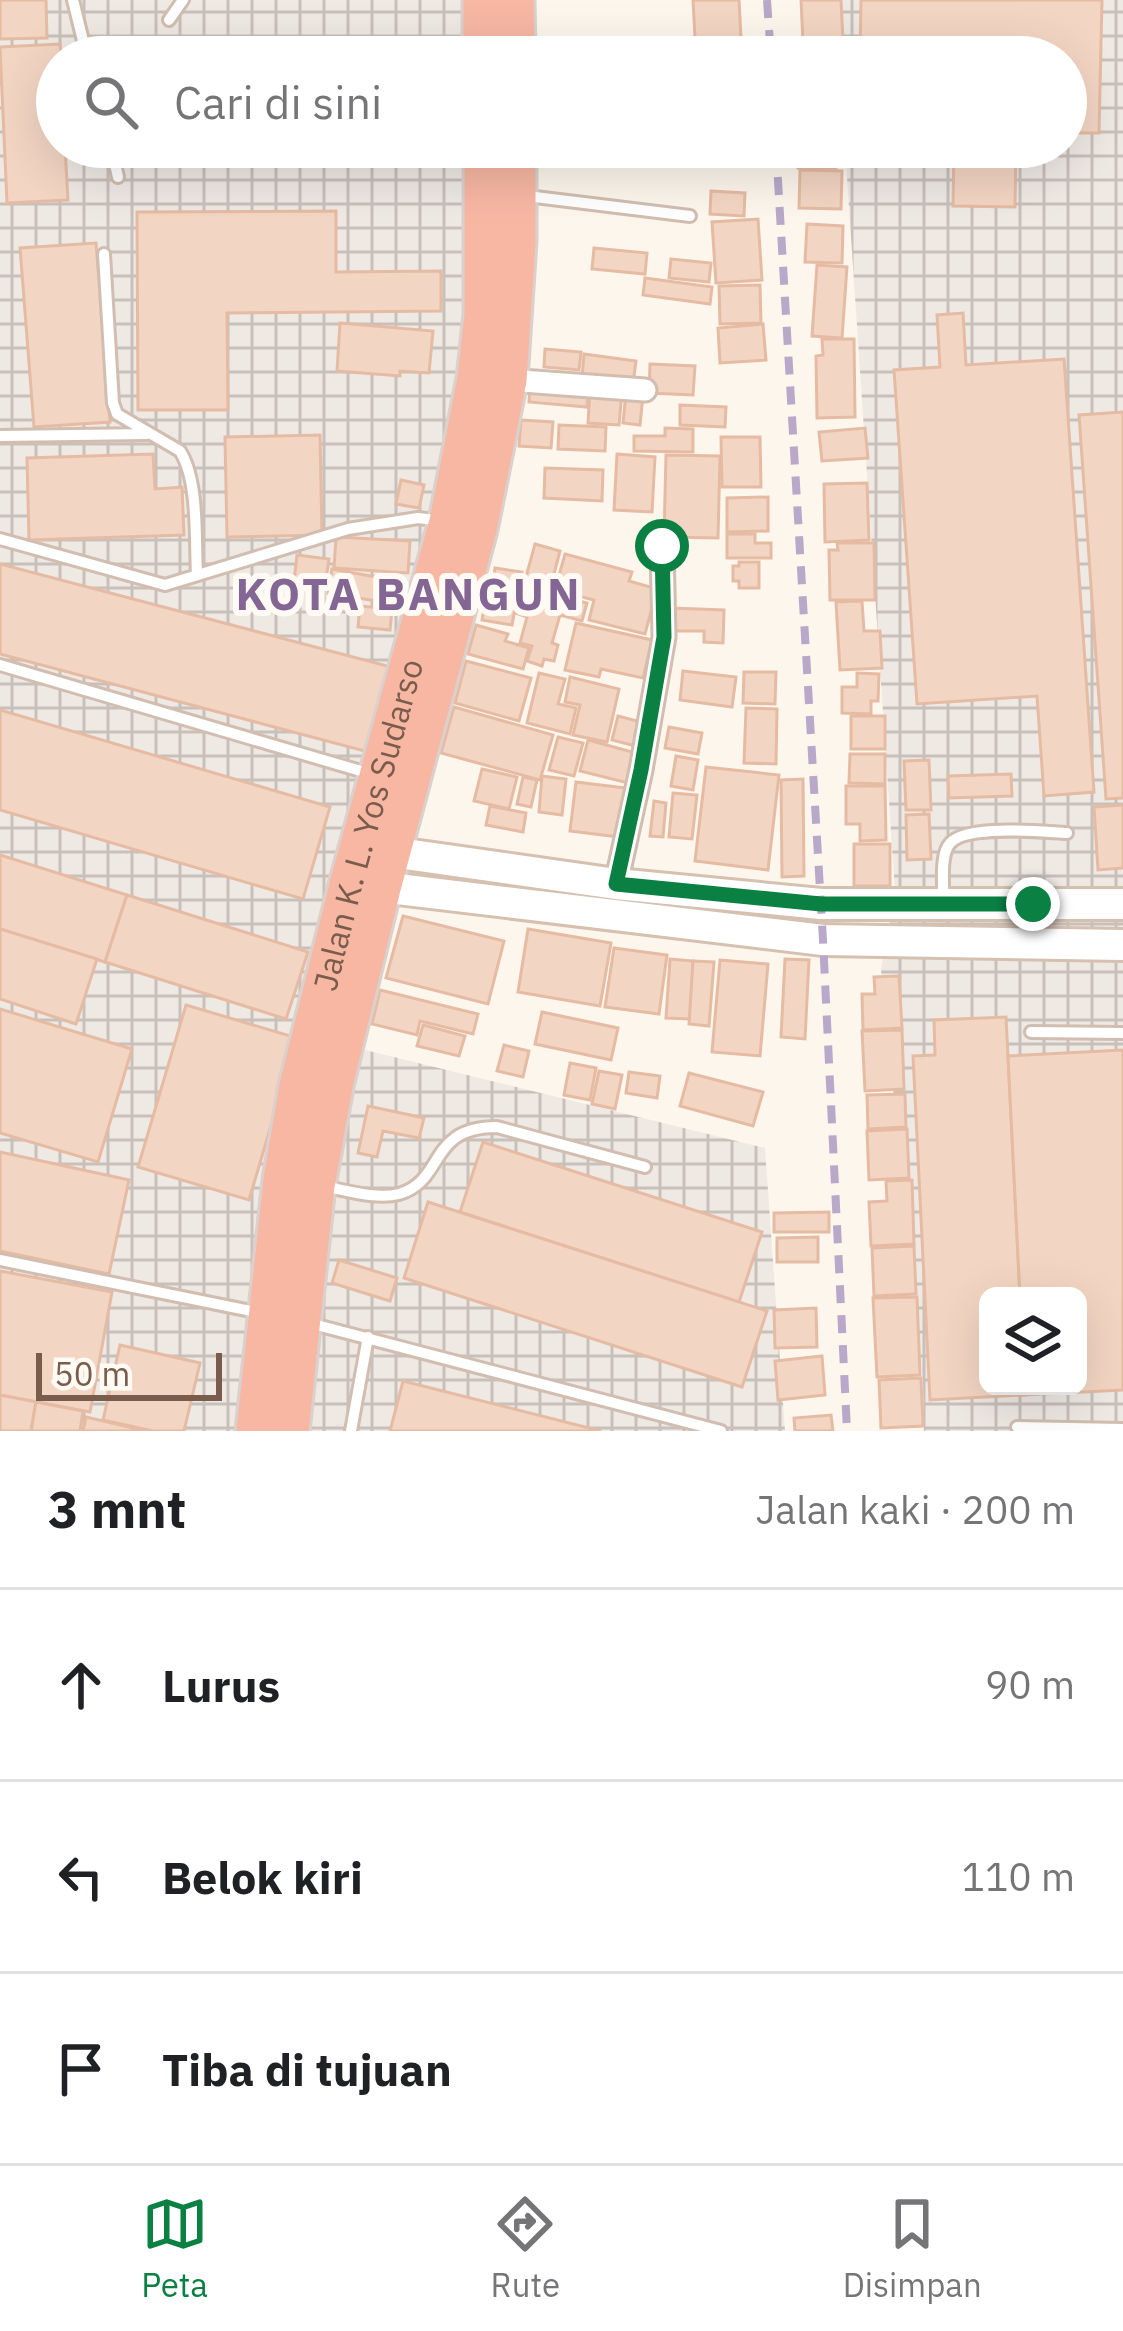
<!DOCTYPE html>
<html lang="id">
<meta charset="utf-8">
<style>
:root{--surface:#fff;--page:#f6f6f6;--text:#202124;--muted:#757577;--line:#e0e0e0;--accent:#0b8043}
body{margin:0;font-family:"IBM Plex Sans",sans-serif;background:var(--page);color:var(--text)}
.controls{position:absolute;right:36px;bottom:36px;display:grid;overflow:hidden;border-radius:18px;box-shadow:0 12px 48px #0002}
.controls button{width:108px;height:108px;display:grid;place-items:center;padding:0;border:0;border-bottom:3px solid var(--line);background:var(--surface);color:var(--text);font:60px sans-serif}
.scale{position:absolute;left:36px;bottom:30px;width:186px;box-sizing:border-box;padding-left:12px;border:6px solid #7a5c4d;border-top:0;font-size:33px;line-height:42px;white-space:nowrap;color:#7a5c4d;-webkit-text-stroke:9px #fffaf3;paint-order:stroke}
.stop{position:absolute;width:36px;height:36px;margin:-27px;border:9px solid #0b8043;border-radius:50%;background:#fff}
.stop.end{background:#0b8043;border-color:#fff;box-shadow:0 3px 12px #0008}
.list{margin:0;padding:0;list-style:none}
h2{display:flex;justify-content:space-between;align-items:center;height:156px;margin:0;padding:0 48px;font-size:51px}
h2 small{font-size:39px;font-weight:400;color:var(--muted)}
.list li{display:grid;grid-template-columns:78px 1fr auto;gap:36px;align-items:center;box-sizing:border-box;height:192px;padding:0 48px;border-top:3px solid var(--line)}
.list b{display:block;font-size:45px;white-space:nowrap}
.list em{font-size:39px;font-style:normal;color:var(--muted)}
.icon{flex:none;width:66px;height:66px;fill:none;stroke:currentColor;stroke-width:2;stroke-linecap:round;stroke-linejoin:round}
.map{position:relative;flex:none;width:1123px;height:1431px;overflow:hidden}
.search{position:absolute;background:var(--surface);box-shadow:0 12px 48px #0002;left:36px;right:36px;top:36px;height:132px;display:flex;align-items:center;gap:30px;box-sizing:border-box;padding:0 42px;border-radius:66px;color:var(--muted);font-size:45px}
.sheet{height:732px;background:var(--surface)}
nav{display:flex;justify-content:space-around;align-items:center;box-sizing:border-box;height:168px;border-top:3px solid var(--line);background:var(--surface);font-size:33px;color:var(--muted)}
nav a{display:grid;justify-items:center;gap:6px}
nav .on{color:var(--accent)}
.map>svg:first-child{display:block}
.industrial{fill:url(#industrial-grid);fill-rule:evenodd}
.building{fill:#f3d5c3;stroke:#e6bba3;stroke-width:3}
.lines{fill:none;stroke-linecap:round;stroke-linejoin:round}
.lane-casing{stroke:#d1beb0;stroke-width:16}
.street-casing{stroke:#d1beb0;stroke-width:27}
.secondary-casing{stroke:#d6c0b0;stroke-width:36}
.highway-casing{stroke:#dad1cd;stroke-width:45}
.lane{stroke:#fff;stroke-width:10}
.street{stroke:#fff;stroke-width:21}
.secondary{stroke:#fff;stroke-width:30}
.highway{stroke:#f7b7a3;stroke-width:39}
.rail{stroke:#b9a8c9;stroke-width:8;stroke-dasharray:18 12;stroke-linecap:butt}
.route{stroke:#0b8043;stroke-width:15}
.labels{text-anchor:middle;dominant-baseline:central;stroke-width:12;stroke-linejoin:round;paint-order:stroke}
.street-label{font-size:33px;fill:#7a5c4d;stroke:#fffaf3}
.district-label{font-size:45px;font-weight:bold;letter-spacing:3px;fill:#846695;stroke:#fffaf3}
</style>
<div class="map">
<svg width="1123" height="1431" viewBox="0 0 1123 1431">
<defs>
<pattern id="industrial-grid" width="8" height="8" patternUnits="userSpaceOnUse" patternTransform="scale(3)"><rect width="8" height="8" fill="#efe9e4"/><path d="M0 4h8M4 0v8" fill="none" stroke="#c7c0bb"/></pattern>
</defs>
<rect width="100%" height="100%" fill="#fdf6ec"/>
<!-- industrial -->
<g class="industrial">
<polygon points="0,0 466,0 469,57 57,57 57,147 474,147 477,379 283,1081 237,1431 0,1431"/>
<path d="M835,0h288v1431h-199l-1,-48 -42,-414 14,-78 -50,-744h221v-90h-227zM988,1296h90v90h-90z"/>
<polygon points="357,1048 765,1148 785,1431 305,1431 327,1211"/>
</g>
<!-- building -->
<g class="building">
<polygon points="0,0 46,0 47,38 0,39"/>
<polygon points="693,0 739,0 742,57 696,57"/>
<polygon points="801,0 841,0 843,41 803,42"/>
<polygon points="861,0 1102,0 1099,133 1066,133 1066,57 860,57"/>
<polygon points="60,44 61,57 57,57 57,147 65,147 68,200 7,203 0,47"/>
<rect x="791" y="44" width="40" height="13"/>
<polygon points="572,147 701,147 699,161"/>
<polygon points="798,147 837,147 836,168 798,168"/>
<polygon points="954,147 1016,148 1015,207 953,206"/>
<polygon points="800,170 842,171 841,209 799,208"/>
<polygon points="711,191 745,193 744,216 710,214"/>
<polygon points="336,211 336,272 441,271 441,311 227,313 228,410 138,410 137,212"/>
<polygon points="758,219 762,280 716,283 712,222"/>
<polygon points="807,224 843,226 842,263 805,262"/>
<polygon points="96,243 110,422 34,427 20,248"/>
<polygon points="594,248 647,253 645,274 592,269"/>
<polygon points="671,259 711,263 709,282 669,278"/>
<polygon points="817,265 847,267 842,338 812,336"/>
<polygon points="645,278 712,287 710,304 643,295"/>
<polygon points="760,285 761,323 720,324 719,286"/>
<polygon points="963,313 966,365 1064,359 1094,792 1044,796 1037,696 917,704 894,370 940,367 937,315"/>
<polygon points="340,323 433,331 429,373 400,371 400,376 337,371"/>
<polygon points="763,324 766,360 720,363 718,328"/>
<polygon points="822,339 854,339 855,417 817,418 816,356 823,355"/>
<polygon points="545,349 581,352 579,370 544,367"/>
<polygon points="584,354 636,361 633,384 582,377"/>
<polygon points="650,364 695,366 693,395 649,393"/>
<polygon points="530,385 588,390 587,407 529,402"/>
<polygon points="590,389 622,392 619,425 588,423"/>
<polygon points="626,393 643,395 640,425 623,423"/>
<polygon points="680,405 726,407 725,427 680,425"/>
<polygon points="1123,412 1123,798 1106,799 1079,415"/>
<polygon points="521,420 553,422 551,448 519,446"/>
<polygon points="559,425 606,427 605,451 558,449"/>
<polygon points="665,428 693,429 693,452 634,451 634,436 665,436"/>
<polygon points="865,428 868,458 822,461 819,432"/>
<polygon points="320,435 322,535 227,537 225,437"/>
<polygon points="721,437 760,437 761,487 722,487"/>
<polygon points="153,454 155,489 182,487 184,535 29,540 27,458"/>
<polygon points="617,454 655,457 652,512 614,510"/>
<polygon points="666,455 720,456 718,538 664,537"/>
<polygon points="545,468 603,470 602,501 544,498"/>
<polygon points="401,480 424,485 419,508 396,504"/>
<polygon points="867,483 869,540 825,542 824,484"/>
<polygon points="768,497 768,531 727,532 727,498"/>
<polygon points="727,534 755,534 755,543 771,543 771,558 727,558"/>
<polygon points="336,537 410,541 408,573 334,568"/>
<polygon points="837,543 874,543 875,600 830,600 829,550 838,550"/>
<polygon points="535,544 560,551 549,593 587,603 582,621 560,615 552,643 558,645 554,661 544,659 542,666 527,661 532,646 520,643 527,617 516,613"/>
<polygon points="565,554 632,572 629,581 657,589 645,634 589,620 594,600 555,590"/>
<polygon points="297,555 329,559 325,586 294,582"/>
<polygon points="739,562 759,562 759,588 739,588 739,581 733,581 733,566 739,566"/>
<polygon points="0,564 395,668 372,753 0,654"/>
<polygon points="495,568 522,572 519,597 492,594"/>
<polygon points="332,569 398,581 394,604 328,593"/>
<polygon points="487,593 517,598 512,625 482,620"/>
<polygon points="862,601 864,631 880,631 882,668 840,670 836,602"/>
<polygon points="360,606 392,609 390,630 358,627"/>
<polygon points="671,608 724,610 723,643 704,642 704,631 671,631"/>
<polygon points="576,623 652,640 643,678 601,669 599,677 565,670"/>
<polygon points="476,625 508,634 505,641 529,648 523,669 468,654"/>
<polygon points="466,661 531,678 519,721 455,703"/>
<polygon points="683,671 736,677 732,707 680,700"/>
<polygon points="744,672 776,672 775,704 743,703"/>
<polygon points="539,673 565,679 558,704 576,708 570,734 527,723"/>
<polygon points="857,673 879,674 878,701 871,701 871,714 842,713 842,687 857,687"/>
<polygon points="570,677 619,689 607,742 573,735 580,705 565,702"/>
<polygon points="454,707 553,735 540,780 441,753"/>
<polygon points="746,708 777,709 776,764 744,763"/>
<polygon points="0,710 330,807 303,899 0,810"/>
<polygon points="618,716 641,722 635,746 612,740"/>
<rect x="851" y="716" width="34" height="33"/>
<polygon points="669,727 702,733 698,754 665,748"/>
<polygon points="558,737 583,743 574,776 549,770"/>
<polygon points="588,740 636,753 628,783 580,771"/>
<polygon points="850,754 885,754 885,784 849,783"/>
<polygon points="676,756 698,760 693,790 671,786"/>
<polygon points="929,760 931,810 906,810 904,761"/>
<polygon points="706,767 779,775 768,870 695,861"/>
<polygon points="482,769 517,777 509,809 474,801"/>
<polygon points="1011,774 1012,796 949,798 948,776"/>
<polygon points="542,776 566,779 562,815 539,812"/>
<polygon points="523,777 537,780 531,807 517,804"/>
<polygon points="803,779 804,876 782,877 781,780"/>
<polygon points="576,782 626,788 619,837 570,831"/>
<polygon points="846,786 885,786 886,840 860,841 860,824 846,824"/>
<polygon points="673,793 697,795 692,839 669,837"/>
<polygon points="654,801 666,803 663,837 650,836"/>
<polygon points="1123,805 1123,868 1098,870 1094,807"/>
<polygon points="490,806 526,813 523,832 486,825"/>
<polygon points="929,814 931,859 907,860 906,815"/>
<rect x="854" y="844" width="36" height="42"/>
<polygon points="0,855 127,895 105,962 0,929"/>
<polygon points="127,895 308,952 286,1019 105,962"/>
<polygon points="403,916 504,941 488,1004 386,978"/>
<polygon points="0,929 97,959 76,1024 0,999"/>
<polygon points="528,929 611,943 600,1006 518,992"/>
<polygon points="614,948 667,955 659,1014 605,1007"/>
<polygon points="670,959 693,961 690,1019 666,1018"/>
<polygon points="785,959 809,960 805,1039 781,1037"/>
<polygon points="720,960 768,964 760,1056 712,1052"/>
<polygon points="693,961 714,962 709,1026 689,1024"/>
<polygon points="899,976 902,1028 863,1030 862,994 875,994 874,977"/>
<polygon points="380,990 478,1014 473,1034 420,1021 417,1035 372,1024"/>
<polygon points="186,1005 297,1038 249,1200 138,1167"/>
<polygon points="0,1009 132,1049 98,1162 0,1133"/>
<polygon points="542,1012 618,1028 611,1060 535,1044"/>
<polygon points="1006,1017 1020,1296 988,1296 988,1386 1024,1386 1025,1395 930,1400 913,1056 935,1055 934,1020"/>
<polygon points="423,1025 465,1036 459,1056 417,1046"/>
<polygon points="902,1030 904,1089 865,1091 862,1031"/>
<polygon points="504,1045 529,1051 523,1077 497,1071"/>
<polygon points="1123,1050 1123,1390 1025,1395 1024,1386 1078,1386 1078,1296 1020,1296 1008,1056"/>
<polygon points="570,1063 596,1068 590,1100 564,1095"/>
<polygon points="599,1071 622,1075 615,1109 592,1104"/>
<polygon points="629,1072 660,1076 657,1098 626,1093"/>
<polygon points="689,1073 763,1092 753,1126 680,1106"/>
<polygon points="905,1094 906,1127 868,1129 867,1095"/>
<polygon points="368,1106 424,1118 419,1138 383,1131 377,1157 358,1153"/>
<polygon points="907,1129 909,1178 869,1180 867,1131"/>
<polygon points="483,1142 762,1232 739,1302 460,1212"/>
<polygon points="0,1152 129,1180 109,1274 0,1251"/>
<polygon points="912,1180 914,1244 871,1246 869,1202 887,1201 886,1181"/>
<polygon points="428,1202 767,1311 742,1387 404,1278"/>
<polygon points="829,1212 829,1232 774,1232 774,1213"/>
<polygon points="818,1237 818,1262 777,1262 777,1238"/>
<polygon points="914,1246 916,1294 874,1296 872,1248"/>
<polygon points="339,1260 397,1278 390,1301 332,1283"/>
<polygon points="0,1271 112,1292 90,1412 0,1395"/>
<polygon points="917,1297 920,1375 877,1377 873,1298"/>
<polygon points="816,1308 817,1347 775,1348 774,1310"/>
<polygon points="120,1345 200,1363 184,1431 153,1431 103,1420"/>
<polygon points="822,1356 825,1395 778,1400 775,1361"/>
<polygon points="921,1378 923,1426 881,1428 879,1380"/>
<polygon points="403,1381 601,1431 390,1431"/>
<polygon points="0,1395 36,1402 31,1431 0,1431"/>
<polygon points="36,1402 83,1411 80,1431 31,1431"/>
<polygon points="831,1415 833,1431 795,1431 794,1418"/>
<polygon points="86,1417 146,1431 83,1431"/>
</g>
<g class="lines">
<defs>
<g id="lane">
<polyline points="73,0 87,57"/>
<polyline points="169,20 183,0"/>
<polyline points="111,147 118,177"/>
<polyline points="527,196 690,216"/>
<path d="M104,254l9,149 4,11 63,37c19,30 15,88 17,124"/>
<polyline points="0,436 147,434"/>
<polyline points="0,539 165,585 348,529 418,518 443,521"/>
<polyline points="0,665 371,774"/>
<path d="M943,903c1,-16 -3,-43 5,-57 12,-23 94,-14 119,-13"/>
<polyline points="1031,1032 1123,1033"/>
<path d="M322,1186c23,4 54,14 77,8 47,-14 28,-67 98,-67l148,40"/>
<polyline points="0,1260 261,1313"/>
<polyline points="309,1323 721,1431"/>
<polyline points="1017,1427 1123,1429"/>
<polyline points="351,1431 368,1337"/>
</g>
<g id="street">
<polyline points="507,380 645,390"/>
<polyline points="616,884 641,770 664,637 662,546"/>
</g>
<g id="secondary">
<polyline points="370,849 616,884 821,904 1123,904"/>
<polyline points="364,885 823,940 1123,945"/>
</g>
<g id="highway">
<polyline points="483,0 483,57"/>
<polyline points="514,0 515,57"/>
<path id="s1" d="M256,1431l27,-251 16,-94 51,-204 99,-360 28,-143 7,-64v-168"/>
<polyline points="289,1431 315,1185 334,1081 381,888 477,529 507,380 516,241 516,147"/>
</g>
</defs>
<!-- lane casing -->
<use href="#lane" class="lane-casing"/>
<!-- street casing -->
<use href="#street" class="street-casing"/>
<!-- secondary casing -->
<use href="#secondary" class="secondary-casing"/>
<!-- highway casing -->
<use href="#highway" class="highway-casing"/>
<!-- lane -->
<use href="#lane" class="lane"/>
<!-- street -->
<use href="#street" class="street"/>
<!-- secondary -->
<use href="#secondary" class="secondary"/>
<!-- highway -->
<use href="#highway" class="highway"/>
<!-- rail -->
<g class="rail">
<polyline points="767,0 771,57"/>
<polyline points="776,147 823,940 847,1431"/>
</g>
</g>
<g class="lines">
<!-- route -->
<polyline class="route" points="662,546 664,637 641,770 616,884 821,904 1033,904"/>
</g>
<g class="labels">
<!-- street labels -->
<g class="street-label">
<text stroke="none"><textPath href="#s1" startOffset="618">Jalan K. L. Yos Sudarso</textPath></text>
</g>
<!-- district labels -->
<g class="district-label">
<text x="409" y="593">KOTA BANGUN</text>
</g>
</g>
</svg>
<div class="controls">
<button><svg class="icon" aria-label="layers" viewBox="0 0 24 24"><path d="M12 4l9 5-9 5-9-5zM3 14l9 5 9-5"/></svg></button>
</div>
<div class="scale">50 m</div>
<div class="stop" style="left:662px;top:546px"></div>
<div class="stop end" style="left:1033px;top:904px"></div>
<div class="search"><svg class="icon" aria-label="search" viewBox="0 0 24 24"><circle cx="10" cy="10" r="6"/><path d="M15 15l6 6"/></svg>Cari di sini</div>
</div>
<section class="sheet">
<h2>3 mnt<small>Jalan kaki · 200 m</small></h2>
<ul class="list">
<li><svg class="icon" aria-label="ahead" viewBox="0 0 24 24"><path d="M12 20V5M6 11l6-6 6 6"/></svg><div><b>Lurus</b></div><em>90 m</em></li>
<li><svg class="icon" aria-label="left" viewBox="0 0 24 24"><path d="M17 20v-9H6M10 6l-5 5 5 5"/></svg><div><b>Belok kiri</b></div><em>110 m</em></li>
<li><svg class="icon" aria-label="arrive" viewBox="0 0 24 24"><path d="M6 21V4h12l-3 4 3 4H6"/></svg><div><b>Tiba di tujuan</b></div></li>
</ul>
</section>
<nav>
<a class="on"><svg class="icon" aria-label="map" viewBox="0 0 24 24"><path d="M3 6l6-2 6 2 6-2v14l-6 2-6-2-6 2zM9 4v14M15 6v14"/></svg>Peta</a>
<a><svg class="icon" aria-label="directions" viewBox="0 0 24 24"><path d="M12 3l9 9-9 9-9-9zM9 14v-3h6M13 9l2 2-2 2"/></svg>Rute</a>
<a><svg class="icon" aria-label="saved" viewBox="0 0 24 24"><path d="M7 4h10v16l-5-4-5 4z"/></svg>Disimpan</a>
</nav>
